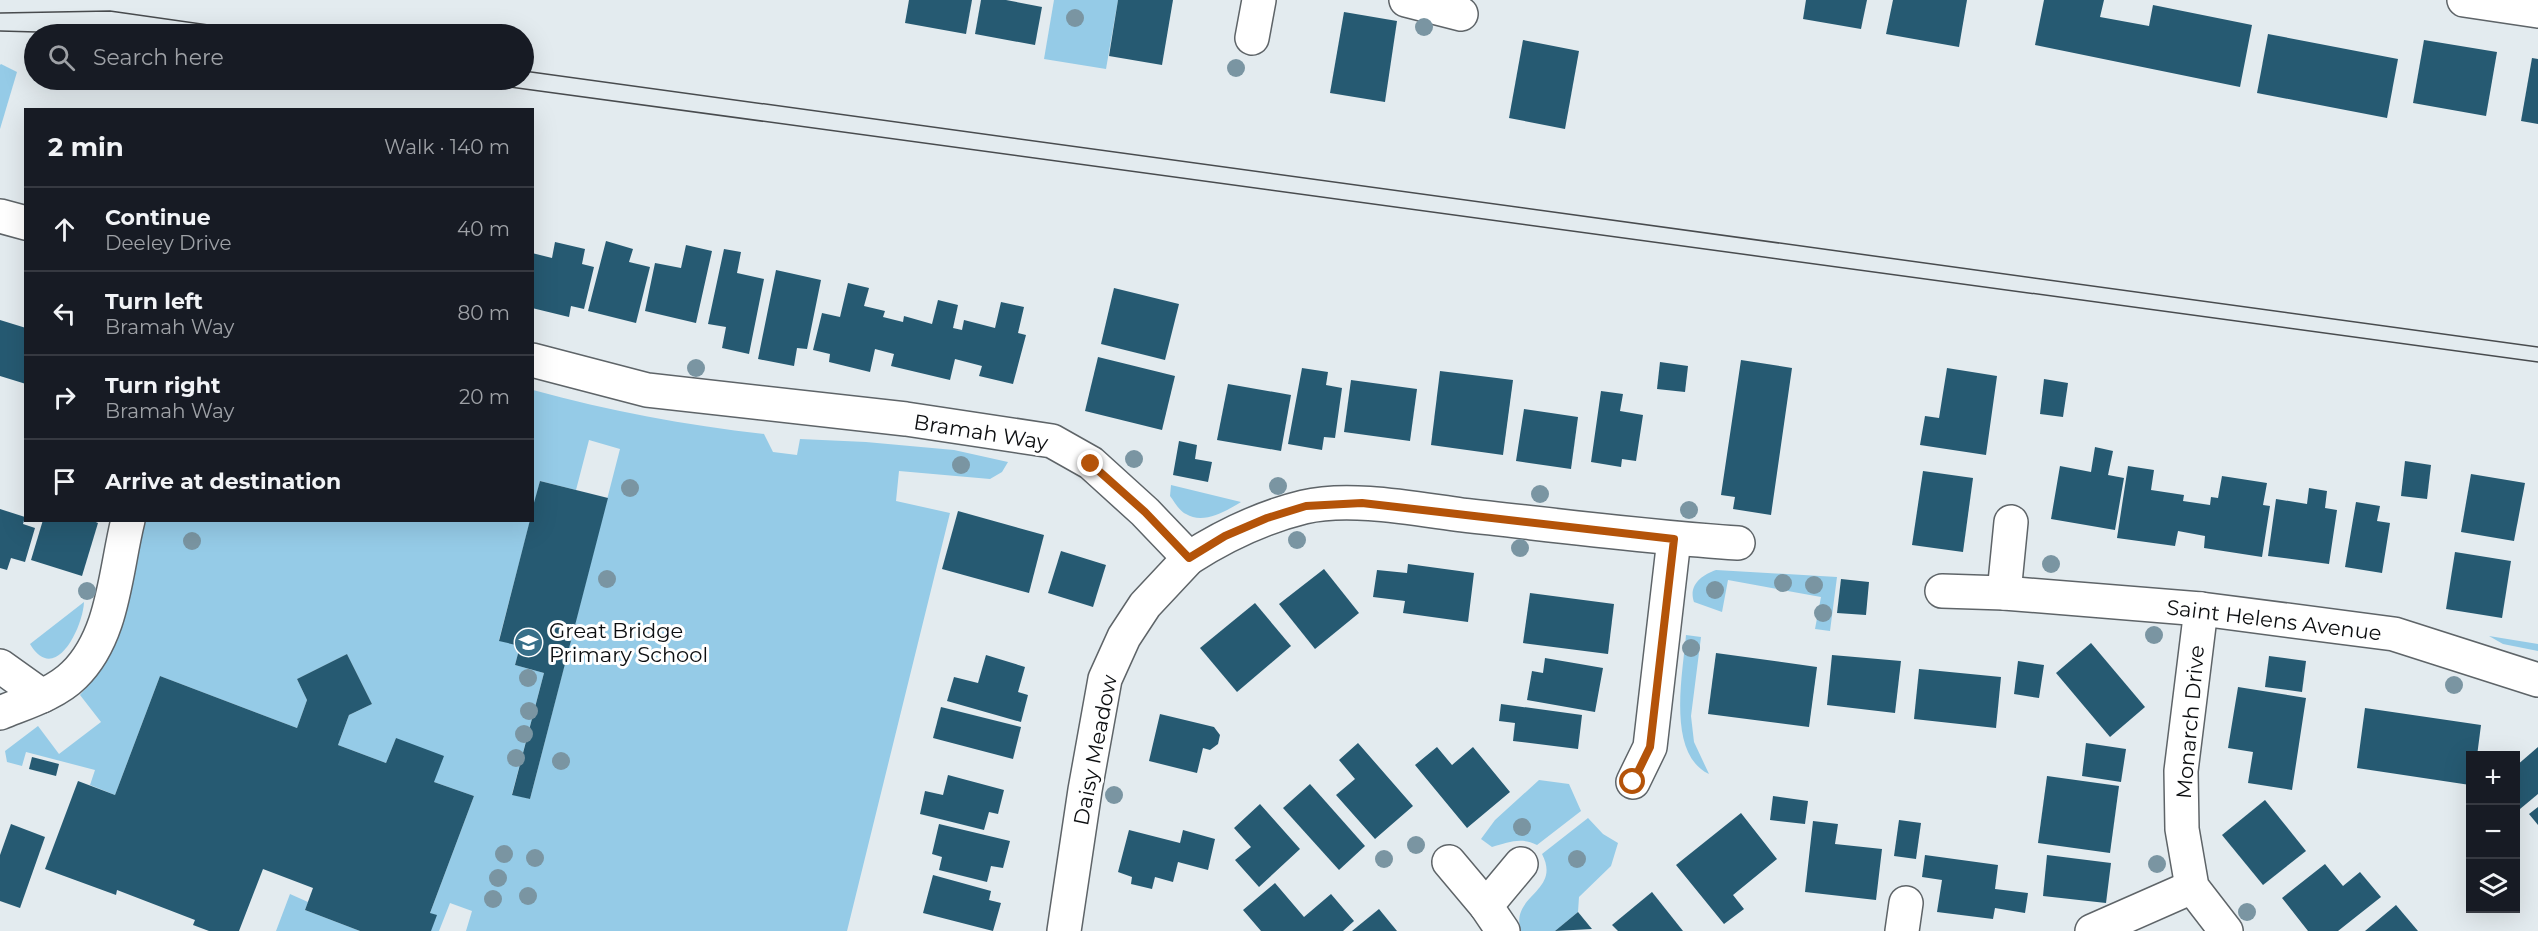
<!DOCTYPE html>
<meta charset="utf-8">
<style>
:root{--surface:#171b24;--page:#20242c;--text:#f1f3f6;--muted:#9ea1a6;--line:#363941}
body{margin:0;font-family:Montserrat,sans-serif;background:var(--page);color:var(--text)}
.controls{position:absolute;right:18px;bottom:18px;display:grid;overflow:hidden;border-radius:0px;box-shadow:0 6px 24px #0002}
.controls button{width:54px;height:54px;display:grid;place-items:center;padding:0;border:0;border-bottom:2px solid var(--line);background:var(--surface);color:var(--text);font:30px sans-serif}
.stop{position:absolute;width:18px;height:18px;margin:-14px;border:4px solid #b45309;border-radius:50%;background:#fff}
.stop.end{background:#b45309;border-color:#fff;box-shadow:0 2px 6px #0008}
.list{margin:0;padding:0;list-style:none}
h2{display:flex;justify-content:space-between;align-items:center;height:78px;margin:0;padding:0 24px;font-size:26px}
h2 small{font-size:20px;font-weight:400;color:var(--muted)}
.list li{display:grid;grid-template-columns:39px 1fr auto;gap:18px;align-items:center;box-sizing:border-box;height:84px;padding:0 24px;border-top:2px solid var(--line)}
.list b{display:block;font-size:22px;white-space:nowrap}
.list p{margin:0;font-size:20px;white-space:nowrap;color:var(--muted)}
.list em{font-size:20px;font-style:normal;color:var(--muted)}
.icon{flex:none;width:33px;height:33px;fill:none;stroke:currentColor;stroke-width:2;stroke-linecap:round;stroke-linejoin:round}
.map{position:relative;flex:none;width:2538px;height:931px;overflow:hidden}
.search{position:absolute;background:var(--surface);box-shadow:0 6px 24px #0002;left:24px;top:24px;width:510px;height:66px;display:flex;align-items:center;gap:15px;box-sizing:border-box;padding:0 21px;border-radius:33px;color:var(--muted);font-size:22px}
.panel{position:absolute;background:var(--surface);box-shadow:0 6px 24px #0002;left:24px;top:108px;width:510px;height:414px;border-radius:0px}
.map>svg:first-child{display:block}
.green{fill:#95cbe7}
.building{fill:#265a72}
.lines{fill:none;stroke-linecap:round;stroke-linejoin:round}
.minor-casing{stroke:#5e6468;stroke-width:36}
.minor{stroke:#fff;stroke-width:33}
.tram{stroke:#484b4e;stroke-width:1.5}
.tree{fill:#7a95a2}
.route{stroke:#b45309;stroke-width:8}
.labels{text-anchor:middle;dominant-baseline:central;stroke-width:6;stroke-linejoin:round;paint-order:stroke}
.street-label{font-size:21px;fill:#0c0e10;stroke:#fff}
.poi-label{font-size:21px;fill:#0c0e10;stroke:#fff;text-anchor:start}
</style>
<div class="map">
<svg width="2538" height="931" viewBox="0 0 2538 931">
<rect width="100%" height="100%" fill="#e3ebef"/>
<!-- green -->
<g class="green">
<polygon points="1054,0 1118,0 1106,69 1044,59"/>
<polygon points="1,64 17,72 0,129 0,65"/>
<path d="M533,390c76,21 152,35 231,44l9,18 24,3 3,-16 66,3 88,8 54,12 -6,10 -12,7 -91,-8 -3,30 54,12 -103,418h-381l6,-20 -22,-8 -11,28h-8l-1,-18 44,-117 -40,-14 -38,-44 -10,25 -48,-18 11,-30 23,-11 -25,-50 -50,25 10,21 -10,28 -137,-52 -45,119 -25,-10 5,-15 -69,-18 -4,14 -15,-4 -2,-11 33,-25 21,28 42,-32 -21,-27c47,-53 48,-109 62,-174h388l-31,119 21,6 -5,19 29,8 -32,121 18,5 90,-350 -31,-9 -13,50 -36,-9 -7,29z"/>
<path d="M1171,485l70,17c-15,9 -38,23 -55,12 -7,-3 -12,-13 -16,-18z"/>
<path d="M1716,570l121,7 -7,54 -15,-2 6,-32 -93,-17 -6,32 -28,-10c-6,-17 8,-27 22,-32z"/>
<path d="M84,602c-1,25 -29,84 -54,42z"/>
<path d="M1686,635l15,2 -10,79 3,26 15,32c-43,-20 -26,-101 -23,-139z"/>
<polygon points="2489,636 2538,644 2538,651 2503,644"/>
<path d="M1539,780l30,4 12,27 -44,34c-16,-8 -28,-3 -45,2l-11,-8 14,-19z"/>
<path d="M1588,818l15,16 15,9 -7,23 -32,31 -1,15 -23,19h-34c-12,-36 41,-39 21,-77z"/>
<polygon points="290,894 308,902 305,910 360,931 276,931"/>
</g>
<!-- building -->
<g class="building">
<polygon points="909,0 972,0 966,34 905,23"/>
<polygon points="981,0 1006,0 1042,7 1035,45 975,34"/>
<polygon points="1118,0 1173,0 1162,65 1109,56"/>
<polygon points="1806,0 1867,0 1861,29 1803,19"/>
<polygon points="1893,0 1967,0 1959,47 1886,34"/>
<polygon points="2044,0 2104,0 2100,17 2149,26 2153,5 2252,25 2240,87 2035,45"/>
<polygon points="1344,12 1397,21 1385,102 1330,93"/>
<polygon points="2268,34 2398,59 2387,118 2257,93"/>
<polygon points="1523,40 1579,51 1565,129 1509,118"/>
<polygon points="2424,40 2497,52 2486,116 2413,103"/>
<polygon points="2532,58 2538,59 2538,124 2521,121"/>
<polygon points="606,241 633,249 629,262 650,267 636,323 588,311"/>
<polygon points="555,242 585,249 582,264 594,267 584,309 571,306 569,317 532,308 532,253 552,258"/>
<polygon points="686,245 712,251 696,323 645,311 655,263 681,268"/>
<polygon points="724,249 741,252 737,273 764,279 749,354 722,348 726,327 708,324"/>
<polygon points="776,270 821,280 807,349 797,348 794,366 758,359"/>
<polygon points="848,283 869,288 864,306 885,311 883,317 903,322 904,316 932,324 938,300 958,305 953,328 962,330 964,320 995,328 1001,302 1024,307 1018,333 1026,335 1013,384 979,376 982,366 955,359 950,380 891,366 894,354 875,349 870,372 829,362 830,354 813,350 822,313 840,317"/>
<polygon points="1114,288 1179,304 1165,360 1101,344"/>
<polygon points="0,320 26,328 26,384 0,376"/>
<polygon points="1098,357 1175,376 1162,430 1085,411"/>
<polygon points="1741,360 1792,368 1771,515 1733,509 1735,497 1721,495"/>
<polygon points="1660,362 1688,366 1685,392 1657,389"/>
<polygon points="1302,368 1328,372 1326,385 1342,388 1335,438 1324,437 1322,450 1288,444"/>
<polygon points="1947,368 1997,376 1986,455 1920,445 1925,416 1939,418"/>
<polygon points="1440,371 1513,380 1503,455 1431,445"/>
<polygon points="2044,379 2068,383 2063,417 2040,414"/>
<polygon points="1351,380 1417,389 1410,441 1344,432"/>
<polygon points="1228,384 1291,395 1281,451 1217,440"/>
<polygon points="1601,391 1623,394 1620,411 1643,415 1636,461 1622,459 1621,467 1591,462"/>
<polygon points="1524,409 1578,417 1571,469 1516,461"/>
<polygon points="1179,441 1197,445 1195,459 1212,462 1208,482 1173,475"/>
<polygon points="2095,447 2113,451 2108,475 2124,478 2115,530 2051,519 2060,466 2091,472"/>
<polygon points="2405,461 2431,465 2427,499 2401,496"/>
<polygon points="2128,466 2154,470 2151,490 2184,495 2183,501 2210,505 2211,497 2218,498 2222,476 2267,483 2263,505 2270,506 2262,557 2204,548 2205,536 2178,531 2175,546 2117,538"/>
<polygon points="1923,471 1973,478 1963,552 1912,545"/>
<polygon points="2471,474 2525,483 2514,541 2461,532"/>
<polygon points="540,481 608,498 530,799 512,795 544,673 515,665 520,646 499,641 530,520 532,520 532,510"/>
<polygon points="2309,488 2327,491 2325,508 2337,510 2329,564 2268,556 2276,499 2307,504"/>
<polygon points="2356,502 2380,506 2377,521 2390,523 2382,573 2345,567"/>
<polygon points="0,509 25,517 23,524 35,528 25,562 11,558 7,570 0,568"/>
<polygon points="958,511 1044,535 1029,593 942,569"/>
<polygon points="43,520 91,520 98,523 82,576 31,560"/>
<polygon points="1061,551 1106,565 1093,607 1048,593"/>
<polygon points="2455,552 2511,561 2502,618 2446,609"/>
<polygon points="1408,564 1474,573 1468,622 1403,613 1405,601 1373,597 1377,570 1407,573"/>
<polygon points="1324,569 1359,613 1315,649 1279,604"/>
<polygon points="1841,579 1869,582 1866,615 1837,613"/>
<polygon points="1530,593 1614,604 1608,654 1523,643"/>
<polygon points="1255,603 1291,646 1237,692 1200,648"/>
<polygon points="2091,643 2145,707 2110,737 2056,673"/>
<polygon points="1716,653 1817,667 1809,727 1708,714"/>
<polygon points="347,654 372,704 349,715 338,745 386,763 396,738 444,756 434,782 474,796 430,913 437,915 431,931 360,931 305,910 313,888 263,869 239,931 209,931 193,925 195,920 117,890 116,895 45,869 78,781 115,795 160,676 297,728 307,700 297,679"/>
<polygon points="986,655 1025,667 1018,692 1028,695 1021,722 947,701 954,677 978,683"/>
<polygon points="1832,655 1901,661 1895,713 1827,705"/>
<polygon points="2269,656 2306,661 2302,692 2265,687"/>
<polygon points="1545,658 1603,668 1595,712 1527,700 1532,671 1543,673"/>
<polygon points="2018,661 2044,665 2039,698 2014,694"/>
<polygon points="1919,669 2001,677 1996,728 1914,719"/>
<polygon points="2238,687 2306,698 2292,790 2248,783 2253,752 2228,748"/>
<polygon points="1501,704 1582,715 1578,749 1513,741 1515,723 1499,721"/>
<polygon points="941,707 1021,727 1013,759 933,738"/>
<polygon points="2365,708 2481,725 2477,756 2470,756 2470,785 2357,768"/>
<polygon points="1160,714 1214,727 1220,735 1218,744 1210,750 1203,748 1197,773 1149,761"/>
<polygon points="1358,743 1413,806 1375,839 1336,795 1355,779 1339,760"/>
<polygon points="2086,743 2126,749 2121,782 2082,776"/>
<polygon points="1437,747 1452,765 1473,747 1510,792 1467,828 1415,765"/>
<polygon points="2538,747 2538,794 2520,809 2516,803 2516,766"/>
<polygon points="32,757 59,764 56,776 29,769"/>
<polygon points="948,775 1004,790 998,814 989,812 984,830 920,814 925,791 943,795"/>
<polygon points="2047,776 2119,786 2110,853 2038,843"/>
<polygon points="1310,784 1365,846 1339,870 1283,808"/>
<polygon points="1773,796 1808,801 1805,824 1770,820"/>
<polygon points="2265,800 2306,851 2263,885 2222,835"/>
<polygon points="1260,804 1300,849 1259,887 1235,860 1251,847 1234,828"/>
<polygon points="2538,807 2538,825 2529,814"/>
<polygon points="1741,813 1777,859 1733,895 1744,909 1724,924 1676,865"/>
<polygon points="1899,820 1921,823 1916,859 1894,856"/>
<polygon points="1813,821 1838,824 1835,844 1882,849 1876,900 1805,892"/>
<polygon points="11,824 45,837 20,908 0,901 0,855"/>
<polygon points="939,824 1010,841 1003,868 991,866 987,882 939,870 942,857 932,854"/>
<polygon points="1129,830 1180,843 1183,830 1215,839 1208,870 1178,862 1173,882 1155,877 1152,889 1131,884 1132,877 1118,872"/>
<polygon points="1925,855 1998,865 1995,889 2028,893 2025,913 1995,908 1993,919 1937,912 1942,880 1922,877"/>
<polygon points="2047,855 2111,863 2106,903 2043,896"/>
<polygon points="2325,864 2343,886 2360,872 2381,897 2338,931 2308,931 2282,898"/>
<polygon points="933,875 991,891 989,900 1001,903 993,931 923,913"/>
<polygon points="1275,883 1304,917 1331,894 1354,921 1343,931 1261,931 1243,910"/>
<polygon points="1652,892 1683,931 1618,931 1612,925"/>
<polygon points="2396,905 2418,931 2365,931"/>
<polygon points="1379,909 1397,931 1352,931"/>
<polygon points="1578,912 1592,929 1555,931"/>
</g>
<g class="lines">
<defs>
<g id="minor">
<polyline points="1406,0 1461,14"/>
<polyline points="2464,0 2538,11"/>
<polyline points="1252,38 1259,0"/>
<polyline points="0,216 26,223"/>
<path d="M532,360l115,30 259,29 146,22 39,22 54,49 44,46c36,-23 74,-41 115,-51 46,-11 112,2 158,8 92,10 184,22 276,28"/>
<polyline points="1942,591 2004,593 2201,609 2394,634 2538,680"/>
<polyline points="2004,593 2011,522"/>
<polyline points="2201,609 2181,771 2182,829 2192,887 2226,931"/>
<polyline points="0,666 42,696"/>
<path d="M0,713c24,-10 55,-19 74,-38 40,-39 41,-103 54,-155"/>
<polyline points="1633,782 1650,747 1674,539"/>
<polyline points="1449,862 1486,906"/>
<polyline points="1064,931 1085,790 1105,679 1124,637 1145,605 1189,558"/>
<polyline points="1503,931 1486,906 1521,864"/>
<polyline points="1902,931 1906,903"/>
<polyline points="2092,931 2192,887"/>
</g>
</defs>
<!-- minor casing -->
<use href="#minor" class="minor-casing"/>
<!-- minor -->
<use href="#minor" class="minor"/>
<!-- tram -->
<g class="tram">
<polyline points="0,13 110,11 272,34"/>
<polyline points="0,31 110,34"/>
<polyline points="524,71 2538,347"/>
<polyline points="459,80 2538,362"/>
</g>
</g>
<!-- trees -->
<g class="tree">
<circle cx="1075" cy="18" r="9"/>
<circle cx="1424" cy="27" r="9"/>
<circle cx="1236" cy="68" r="9"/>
<circle cx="696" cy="368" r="9"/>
<circle cx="1134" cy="459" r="9"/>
<circle cx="961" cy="465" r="9"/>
<circle cx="1278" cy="486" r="9"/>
<circle cx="630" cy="488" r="9"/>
<circle cx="1540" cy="494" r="9"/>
<circle cx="1689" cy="510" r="9"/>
<circle cx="1297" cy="540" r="9"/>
<circle cx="192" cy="541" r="9"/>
<circle cx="1520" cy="548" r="9"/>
<circle cx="2051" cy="564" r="9"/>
<circle cx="607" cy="579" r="9"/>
<circle cx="1783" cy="583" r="9"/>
<circle cx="1814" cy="585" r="9"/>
<circle cx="1715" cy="590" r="9"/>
<circle cx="87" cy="591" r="9"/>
<circle cx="1823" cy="613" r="9"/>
<circle cx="2154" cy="635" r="9"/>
<circle cx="1691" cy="648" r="9"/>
<circle cx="528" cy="678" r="9"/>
<circle cx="2454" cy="685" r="9"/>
<circle cx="529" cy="711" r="9"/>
<circle cx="524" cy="734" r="9"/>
<circle cx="516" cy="758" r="9"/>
<circle cx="561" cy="761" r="9"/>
<circle cx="1114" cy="795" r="9"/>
<circle cx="1522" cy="827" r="9"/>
<circle cx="1416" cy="845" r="9"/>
<circle cx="504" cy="854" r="9"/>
<circle cx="535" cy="858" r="9"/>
<circle cx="1384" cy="859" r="9"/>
<circle cx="1577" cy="859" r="9"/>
<circle cx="2157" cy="864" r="9"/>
<circle cx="498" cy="878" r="9"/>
<circle cx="528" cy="896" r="9"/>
<circle cx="493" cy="899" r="9"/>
<circle cx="2247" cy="912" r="9"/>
</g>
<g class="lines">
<!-- route -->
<polyline class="route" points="1091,464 1145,512 1189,558 1225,536 1267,518 1306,506 1362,503 1674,539 1650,747 1633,782"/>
</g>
<!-- icons -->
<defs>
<symbol id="school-disc" viewBox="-11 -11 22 22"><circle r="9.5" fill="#376f89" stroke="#fff"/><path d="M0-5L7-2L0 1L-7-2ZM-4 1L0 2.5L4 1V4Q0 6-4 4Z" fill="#fff"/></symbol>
</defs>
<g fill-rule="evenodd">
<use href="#school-disc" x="512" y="626" width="33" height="33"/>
</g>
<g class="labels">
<!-- street labels -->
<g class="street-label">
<text transform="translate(981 432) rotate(9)">Bramah Way</text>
<text transform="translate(2274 620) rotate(7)">Saint Helens Avenue</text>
<text transform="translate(2190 722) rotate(-85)">Monarch Drive</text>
<text transform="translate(1095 750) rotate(-79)">Daisy Meadow</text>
</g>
<!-- poi labels -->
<g class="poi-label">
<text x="549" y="630">Great Bridge<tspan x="549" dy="24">Primary School</tspan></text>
</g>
</g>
</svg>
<div class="controls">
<button>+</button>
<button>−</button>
<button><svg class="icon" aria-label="layers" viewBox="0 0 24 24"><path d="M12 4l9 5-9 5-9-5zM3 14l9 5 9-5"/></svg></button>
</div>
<div class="stop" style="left:1633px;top:782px"></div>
<div class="stop end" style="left:1091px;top:464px"></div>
<div class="search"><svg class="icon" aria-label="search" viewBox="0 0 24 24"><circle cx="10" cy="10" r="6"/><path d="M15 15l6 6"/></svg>Search here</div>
<section class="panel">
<h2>2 min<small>Walk · 140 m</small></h2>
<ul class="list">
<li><svg class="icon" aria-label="ahead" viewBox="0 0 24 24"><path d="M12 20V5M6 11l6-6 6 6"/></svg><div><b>Continue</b><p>Deeley Drive</p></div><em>40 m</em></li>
<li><svg class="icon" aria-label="left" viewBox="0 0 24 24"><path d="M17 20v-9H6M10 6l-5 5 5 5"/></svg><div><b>Turn left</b><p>Bramah Way</p></div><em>80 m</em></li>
<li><svg class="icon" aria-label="right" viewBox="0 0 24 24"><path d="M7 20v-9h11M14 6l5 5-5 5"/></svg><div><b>Turn right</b><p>Bramah Way</p></div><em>20 m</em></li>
<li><svg class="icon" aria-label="arrive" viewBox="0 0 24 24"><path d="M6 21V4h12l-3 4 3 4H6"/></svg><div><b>Arrive at destination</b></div></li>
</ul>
</section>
</div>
